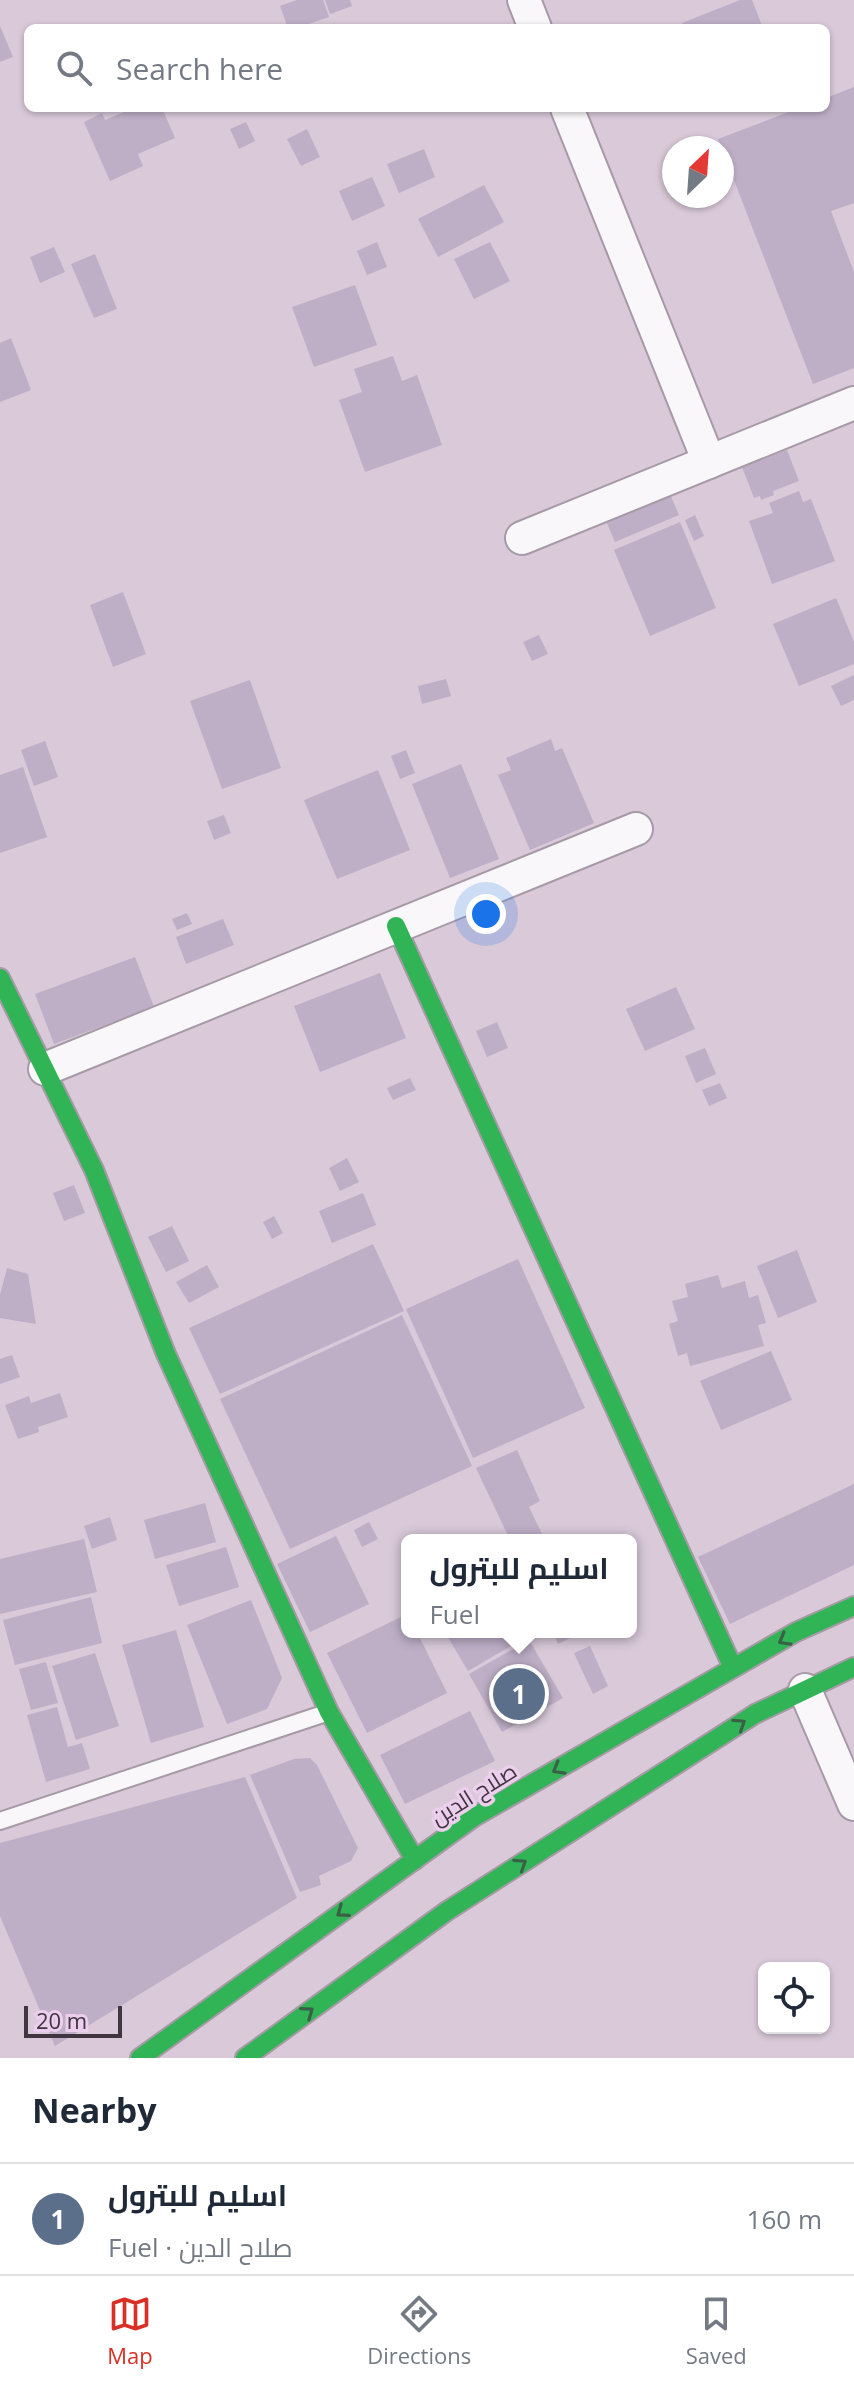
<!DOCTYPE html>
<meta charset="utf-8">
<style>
:root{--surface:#fff;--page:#f6f6f7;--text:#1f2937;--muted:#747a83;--line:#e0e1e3;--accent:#d93025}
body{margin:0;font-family:"Open Sans",Cairo,sans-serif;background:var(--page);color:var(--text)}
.controls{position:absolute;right:24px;bottom:24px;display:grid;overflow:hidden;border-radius:12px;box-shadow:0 2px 6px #0004}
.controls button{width:72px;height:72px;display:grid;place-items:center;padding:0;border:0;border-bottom:2px solid var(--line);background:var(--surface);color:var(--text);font:40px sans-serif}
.compass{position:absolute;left:662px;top:136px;width:72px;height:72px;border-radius:50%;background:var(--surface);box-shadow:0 2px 6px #0004;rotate:25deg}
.scale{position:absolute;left:24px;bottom:20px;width:98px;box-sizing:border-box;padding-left:8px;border:4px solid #403541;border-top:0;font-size:22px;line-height:28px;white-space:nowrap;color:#403541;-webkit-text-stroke:6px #eccfed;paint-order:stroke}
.you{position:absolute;left:486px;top:914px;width:28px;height:28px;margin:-20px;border:6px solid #fff;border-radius:50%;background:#1a73e8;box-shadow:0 0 0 12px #1a73e833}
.badge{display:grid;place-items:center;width:52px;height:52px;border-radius:50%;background:var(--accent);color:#fff;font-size:26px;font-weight:700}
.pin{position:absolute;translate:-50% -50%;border:4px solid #fff;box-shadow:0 2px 8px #0006}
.popup{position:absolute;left:401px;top:1534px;width:236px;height:104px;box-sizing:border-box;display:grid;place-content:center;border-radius:12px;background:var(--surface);filter:drop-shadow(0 2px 6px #0005);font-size:26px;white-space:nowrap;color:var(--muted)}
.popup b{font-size:30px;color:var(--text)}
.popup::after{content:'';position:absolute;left:50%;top:100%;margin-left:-16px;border:16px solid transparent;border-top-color:var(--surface)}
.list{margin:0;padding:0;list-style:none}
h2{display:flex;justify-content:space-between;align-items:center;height:104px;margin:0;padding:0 32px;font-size:34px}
h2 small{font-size:26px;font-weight:400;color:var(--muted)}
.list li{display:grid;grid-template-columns:52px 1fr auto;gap:24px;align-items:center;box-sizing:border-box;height:112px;padding:0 32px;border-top:2px solid var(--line)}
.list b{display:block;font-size:30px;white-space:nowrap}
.list p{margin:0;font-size:26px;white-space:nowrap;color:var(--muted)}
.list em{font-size:26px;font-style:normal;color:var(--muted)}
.icon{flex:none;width:44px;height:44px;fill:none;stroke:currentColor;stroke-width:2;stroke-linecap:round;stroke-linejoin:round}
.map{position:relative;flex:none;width:854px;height:2058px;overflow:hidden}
.search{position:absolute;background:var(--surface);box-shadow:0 2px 6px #0004;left:24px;right:24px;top:24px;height:88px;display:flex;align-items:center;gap:20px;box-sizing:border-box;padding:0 28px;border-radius:12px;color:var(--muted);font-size:30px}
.sheet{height:216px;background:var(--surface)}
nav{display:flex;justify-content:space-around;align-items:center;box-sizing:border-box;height:112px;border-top:2px solid var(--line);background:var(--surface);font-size:22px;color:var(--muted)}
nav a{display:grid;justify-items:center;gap:4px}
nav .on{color:var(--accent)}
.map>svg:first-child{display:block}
.building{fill:#beafc7}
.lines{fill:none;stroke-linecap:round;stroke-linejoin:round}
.lane-casing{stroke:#a69aa6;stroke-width:20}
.street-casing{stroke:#a69aa6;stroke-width:36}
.fast-casing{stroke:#a69aa6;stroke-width:22}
.lane{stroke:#f9f7f9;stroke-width:16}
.street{stroke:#f9f7f9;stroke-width:32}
.fast{stroke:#30b455;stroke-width:18}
.oneway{stroke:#3a6148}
.labels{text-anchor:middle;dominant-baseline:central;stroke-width:7;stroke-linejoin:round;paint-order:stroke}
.street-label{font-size:22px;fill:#403541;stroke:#eccfed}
</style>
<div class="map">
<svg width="854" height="2058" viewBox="0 0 854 2058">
<rect width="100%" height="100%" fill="#d9c9d9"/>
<!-- building -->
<g class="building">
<polygon points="297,0 323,0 329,17 297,28 288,28 280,6"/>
<polygon points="325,0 350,0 352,6 330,14"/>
<polygon points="740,0 752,0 763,28 684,28 682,23"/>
<polygon points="0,26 13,57 0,62"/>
<polygon points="854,87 854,203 831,211 854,272 854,368 813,384 718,139 799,108 826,108 826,98"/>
<polygon points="133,108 162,108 175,138 138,154 143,166 110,181 84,122 102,113 105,120"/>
<polygon points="246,122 255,141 239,149 230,129"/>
<polygon points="307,129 320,157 301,166 287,139"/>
<polygon points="424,149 435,177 399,193 387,164"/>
<polygon points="372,177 385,206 352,221 339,191"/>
<polygon points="484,185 504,222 438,257 418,219"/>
<polygon points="377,242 387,267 367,275 357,251"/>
<polygon points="490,242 510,281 474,299 454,259"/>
<polygon points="54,247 65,272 40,283 30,257"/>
<polygon points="95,254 117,309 94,318 71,264"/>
<polygon points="355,285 377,345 314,367 292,307"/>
<polygon points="11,338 31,390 0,402 0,343"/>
<polygon points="393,356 402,381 417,375 442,445 365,472 339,400 362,392 354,369"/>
<polygon points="787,450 799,481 773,491 774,495 761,500 760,496 754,498 742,467"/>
<polygon points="667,487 679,515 615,542 603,514"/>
<polygon points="799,491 803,502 811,499 835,561 772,584 749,521 773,513 769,503"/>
<polygon points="695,515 704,536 694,541 685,520"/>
<polygon points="680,522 716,608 650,636 614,550"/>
<polygon points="123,592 146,654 113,667 90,605"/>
<polygon points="836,598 854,642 854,664 799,686 773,624"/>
<polygon points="539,635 548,654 532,661 523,642"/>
<polygon points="854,675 854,700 841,706 831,686"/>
<polygon points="446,679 451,696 422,704 418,686"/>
<polygon points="250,680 281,768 222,789 190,701"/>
<polygon points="551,739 555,751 562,748 594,823 530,850 498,775 511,770 506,758"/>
<polygon points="45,741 58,777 34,786 21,750"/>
<polygon points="406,750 415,773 400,779 391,756"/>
<polygon points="461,764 499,859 450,878 412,784"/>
<polygon points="23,767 47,837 0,853 0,775"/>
<polygon points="378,770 410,850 337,879 304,800"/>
<polygon points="224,815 231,833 214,840 207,821"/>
<polygon points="187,913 192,924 177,930 172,919"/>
<polygon points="223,919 234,945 186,964 176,937"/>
<polygon points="135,957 154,1007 54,1044 35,994"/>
<polygon points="380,973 406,1038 320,1072 294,1006"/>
<polygon points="676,987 695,1029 645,1051 626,1009"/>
<polygon points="497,1022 508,1048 487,1057 476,1031"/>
<polygon points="705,1048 716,1074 696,1083 685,1056"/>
<polygon points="410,1078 416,1090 393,1100 387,1088"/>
<polygon points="720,1083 727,1098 709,1106 702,1090"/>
<polygon points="347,1158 359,1182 340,1191 329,1168"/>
<polygon points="74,1185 85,1213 64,1221 53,1193"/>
<polygon points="363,1193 376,1225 332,1243 319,1211"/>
<polygon points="274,1216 283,1233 272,1239 263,1222"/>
<polygon points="172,1226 189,1261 166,1272 148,1237"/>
<polygon points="373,1244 404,1311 220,1394 189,1328"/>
<polygon points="797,1250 817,1302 778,1318 757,1266"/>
<polygon points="518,1259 585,1408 473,1458 406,1309"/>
<polygon points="207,1265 219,1287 189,1303 176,1282"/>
<polygon points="7,1268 28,1274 36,1324 0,1318 0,1295"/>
<polygon points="718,1275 722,1288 745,1281 749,1298 758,1295 766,1323 758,1325 764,1346 690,1366 687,1353 678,1356 669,1324 678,1321 672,1301 688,1297 685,1284"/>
<polygon points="402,1315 472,1466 290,1549 220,1399"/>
<polygon points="771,1351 792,1400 721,1430 700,1381"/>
<polygon points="12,1355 20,1377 0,1384 0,1359"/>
<polygon points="60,1393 68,1417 38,1427 39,1432 18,1439 5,1405 29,1396 31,1403"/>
<polygon points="517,1450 540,1501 529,1507 545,1540 510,1540 476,1468"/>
<polygon points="854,1484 854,1565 730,1624 698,1557"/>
<polygon points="205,1503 216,1542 155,1559 144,1520"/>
<polygon points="110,1517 117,1540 92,1549 84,1526"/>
<polygon points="369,1522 378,1539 362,1547 354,1530"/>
<polygon points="336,1536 369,1604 310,1632 277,1564"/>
<polygon points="84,1539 97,1592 0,1614 0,1559"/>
<polygon points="226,1547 239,1587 179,1606 166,1565"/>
<polygon points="91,1597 102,1643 15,1665 3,1620"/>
<polygon points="251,1600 282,1678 267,1709 227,1724 187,1625"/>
<polygon points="407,1614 407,1632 417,1632 447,1693 367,1733 327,1653"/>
<polygon points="176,1630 204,1727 151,1743 122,1645"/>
<polygon points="450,1632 535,1632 468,1671 446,1634"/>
<polygon points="553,1632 583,1632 558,1644"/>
<polygon points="529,1640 563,1698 502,1732 469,1674"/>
<polygon points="590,1646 608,1686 593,1694 574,1653"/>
<polygon points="95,1653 119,1726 76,1740 52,1666"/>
<polygon points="46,1662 58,1703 31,1710 19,1669"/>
<polygon points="57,1707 68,1747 82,1743 90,1769 46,1782 27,1715"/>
<polygon points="470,1711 495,1761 405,1804 380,1755"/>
<polygon points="310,1758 317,1765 358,1848 351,1861 319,1876 321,1885 300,1892 250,1775 294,1759"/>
<polygon points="245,1777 297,1898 55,2046 0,1916 0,1843"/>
</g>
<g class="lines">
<defs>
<polyline id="lane" points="0,1821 329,1712"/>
<g id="street">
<polyline points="524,0 535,28"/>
<polyline points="567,108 709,462"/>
<polyline points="522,538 854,403"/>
<polyline points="45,1069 636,829"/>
<polyline points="805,1690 854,1804"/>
</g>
<g id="fast">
<polyline points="396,926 733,1668"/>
<polyline points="0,978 94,1170 166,1354 329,1712 415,1860"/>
<polyline points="140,2058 474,1817 796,1632 854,1606"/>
<polyline points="245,2058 447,1911 755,1714 854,1667"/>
</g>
</defs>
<!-- lane casing -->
<use href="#lane" class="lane-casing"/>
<!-- street casing -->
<use href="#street" class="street-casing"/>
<!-- fast casing -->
<use href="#fast" class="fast-casing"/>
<!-- lane -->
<use href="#lane" class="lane"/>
<!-- street -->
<use href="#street" class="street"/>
<!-- fast -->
<use href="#fast" class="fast"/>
</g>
<!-- one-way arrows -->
<defs><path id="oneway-chevron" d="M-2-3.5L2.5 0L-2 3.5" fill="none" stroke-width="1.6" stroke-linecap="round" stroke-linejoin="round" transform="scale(2)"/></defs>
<g class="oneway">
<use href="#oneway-chevron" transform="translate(784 1640) rotate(150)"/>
<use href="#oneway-chevron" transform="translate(740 1724) rotate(-33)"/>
<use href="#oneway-chevron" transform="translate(558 1769) rotate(150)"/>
<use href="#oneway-chevron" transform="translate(521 1864) rotate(-33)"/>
<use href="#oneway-chevron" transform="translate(342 1912) rotate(144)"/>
<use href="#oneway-chevron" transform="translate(308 2012) rotate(-36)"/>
</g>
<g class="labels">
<!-- street labels -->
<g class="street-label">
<text transform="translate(473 1793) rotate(-32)">صلاح الدين</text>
</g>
</g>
</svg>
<div class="controls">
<button><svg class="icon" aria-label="locate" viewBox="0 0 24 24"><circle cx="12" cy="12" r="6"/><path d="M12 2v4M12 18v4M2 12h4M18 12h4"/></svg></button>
</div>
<svg class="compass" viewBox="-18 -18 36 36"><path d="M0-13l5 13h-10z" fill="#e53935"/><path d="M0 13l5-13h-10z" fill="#747a83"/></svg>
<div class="scale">20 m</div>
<div class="you"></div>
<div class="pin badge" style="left:519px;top:1694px;background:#5c6f8a">1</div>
<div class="popup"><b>اسليم للبترول</b>Fuel</div>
<div class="search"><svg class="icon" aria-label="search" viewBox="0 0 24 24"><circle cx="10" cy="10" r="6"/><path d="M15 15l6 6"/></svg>Search here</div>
</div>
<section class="sheet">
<h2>Nearby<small></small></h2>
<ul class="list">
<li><span class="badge" style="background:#5c6f8a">1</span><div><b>اسليم للبترول</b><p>Fuel · صلاح الدين</p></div><em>160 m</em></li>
</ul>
</section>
<nav>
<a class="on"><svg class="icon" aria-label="map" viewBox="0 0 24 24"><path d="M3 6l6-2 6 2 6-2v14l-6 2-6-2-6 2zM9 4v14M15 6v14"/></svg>Map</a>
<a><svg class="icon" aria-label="directions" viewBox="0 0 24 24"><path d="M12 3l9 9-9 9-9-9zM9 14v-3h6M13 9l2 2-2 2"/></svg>Directions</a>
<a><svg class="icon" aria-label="saved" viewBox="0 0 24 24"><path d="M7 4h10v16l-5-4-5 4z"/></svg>Saved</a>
</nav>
